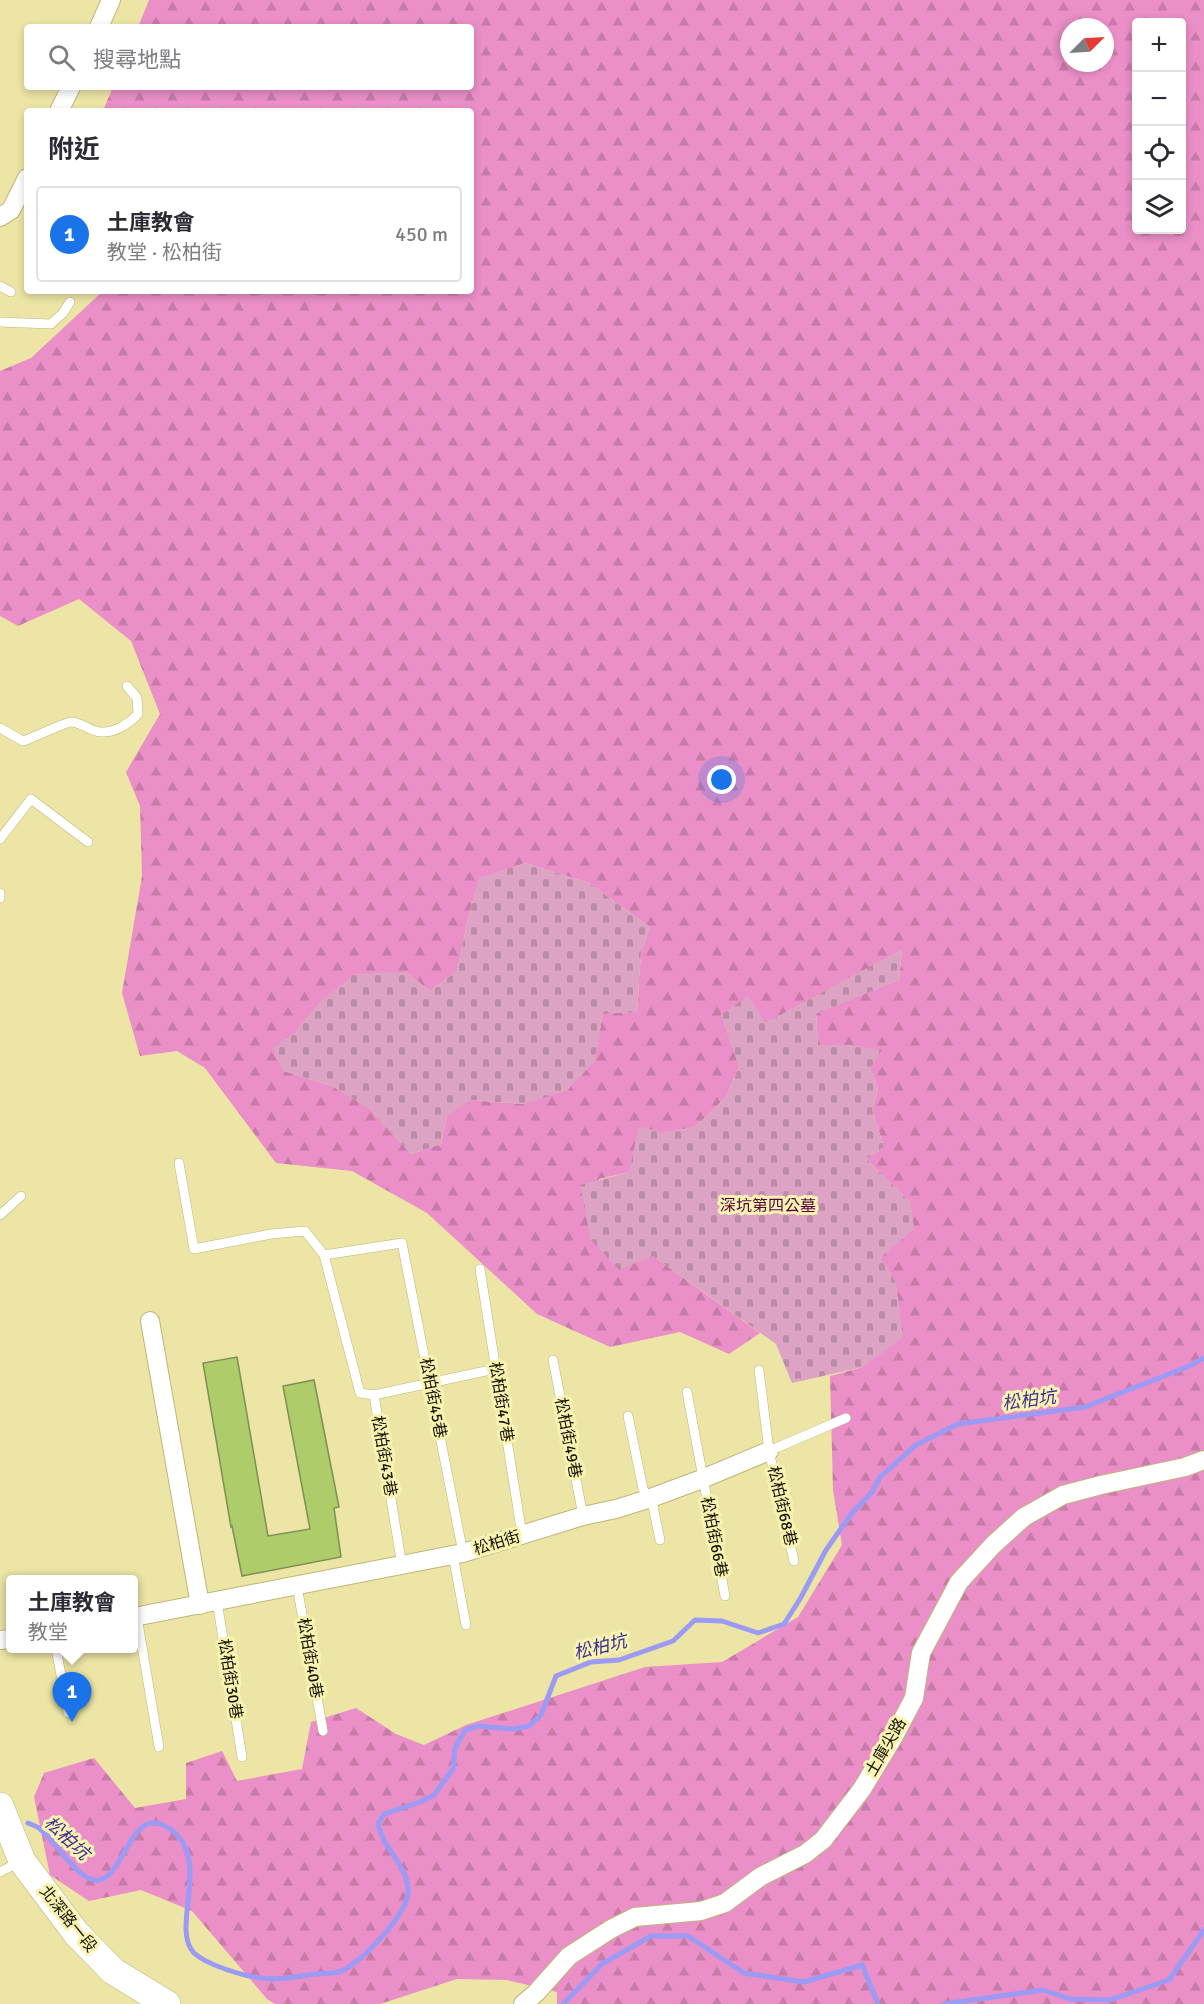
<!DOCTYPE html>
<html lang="zh-TW">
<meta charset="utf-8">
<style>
:root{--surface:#fff;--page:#f2f2f3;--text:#2b2b33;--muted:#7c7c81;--line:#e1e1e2;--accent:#1a73e8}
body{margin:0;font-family:Signika,"Noto Sans TC",sans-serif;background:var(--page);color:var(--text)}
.controls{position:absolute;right:18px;top:18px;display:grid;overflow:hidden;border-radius:6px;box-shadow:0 3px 9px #0003}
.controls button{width:54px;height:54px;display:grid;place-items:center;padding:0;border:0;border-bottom:2px solid var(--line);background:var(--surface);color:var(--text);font:30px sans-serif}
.compass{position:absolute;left:1060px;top:18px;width:54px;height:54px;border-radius:50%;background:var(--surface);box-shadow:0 3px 9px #0003;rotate:66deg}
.you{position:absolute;left:722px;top:780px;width:21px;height:21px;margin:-15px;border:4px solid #fff;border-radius:50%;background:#1a73e8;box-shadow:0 0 0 9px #1a73e833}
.badge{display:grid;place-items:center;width:39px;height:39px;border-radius:50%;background:var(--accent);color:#fff;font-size:20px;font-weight:700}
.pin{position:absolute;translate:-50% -50px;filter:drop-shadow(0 2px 3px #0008)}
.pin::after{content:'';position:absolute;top:32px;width:21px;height:18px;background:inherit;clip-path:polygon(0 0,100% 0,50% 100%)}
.popup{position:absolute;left:6px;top:1575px;width:132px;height:78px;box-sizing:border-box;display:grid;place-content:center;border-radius:6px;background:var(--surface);filter:drop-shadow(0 2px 4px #0005);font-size:20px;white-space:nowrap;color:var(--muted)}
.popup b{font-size:22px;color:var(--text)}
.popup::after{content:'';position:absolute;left:50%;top:100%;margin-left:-12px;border:12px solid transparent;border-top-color:var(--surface)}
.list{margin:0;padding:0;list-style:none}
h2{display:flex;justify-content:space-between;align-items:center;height:78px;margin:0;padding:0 24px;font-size:26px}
h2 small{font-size:20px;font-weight:400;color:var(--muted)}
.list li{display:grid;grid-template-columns:39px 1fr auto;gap:18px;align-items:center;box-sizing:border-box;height:96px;margin:0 12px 12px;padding:0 12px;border:2px solid var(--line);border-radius:6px}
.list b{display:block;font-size:22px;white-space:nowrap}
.list p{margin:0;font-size:20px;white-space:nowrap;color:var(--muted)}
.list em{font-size:20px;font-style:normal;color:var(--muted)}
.icon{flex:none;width:33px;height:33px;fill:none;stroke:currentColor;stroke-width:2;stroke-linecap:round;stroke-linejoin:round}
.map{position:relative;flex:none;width:1204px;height:2004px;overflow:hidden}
.search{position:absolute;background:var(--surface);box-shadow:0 3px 9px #0003;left:24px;top:24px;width:450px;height:66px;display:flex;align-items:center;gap:15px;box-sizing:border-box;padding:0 21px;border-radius:6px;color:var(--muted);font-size:22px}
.panel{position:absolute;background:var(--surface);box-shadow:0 3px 9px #0003;left:24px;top:108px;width:450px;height:186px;border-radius:6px}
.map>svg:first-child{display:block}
.forest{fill:url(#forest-firs);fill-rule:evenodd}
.cemetery{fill:url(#cemetery-stones)}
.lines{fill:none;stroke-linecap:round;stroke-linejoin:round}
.stream{stroke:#9b9af5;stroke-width:5}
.building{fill:#afcc6a;stroke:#7d8f56;stroke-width:1.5}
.lane-casing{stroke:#bdb778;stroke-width:10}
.street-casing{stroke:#bdb778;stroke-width:20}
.secondary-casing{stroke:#bdb778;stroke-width:28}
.lane{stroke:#fff;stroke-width:9}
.street{stroke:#fff;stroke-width:18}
.secondary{stroke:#fff;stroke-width:27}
.labels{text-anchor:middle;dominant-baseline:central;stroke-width:6;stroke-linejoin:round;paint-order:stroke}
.park-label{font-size:16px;fill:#51003b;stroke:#f9f3b2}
.street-label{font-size:16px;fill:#151200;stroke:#f9f3b2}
.water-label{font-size:18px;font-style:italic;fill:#3e2e95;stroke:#f9f3b2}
</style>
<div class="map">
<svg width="1204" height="2004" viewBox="0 0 1204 2004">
<defs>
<pattern id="forest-firs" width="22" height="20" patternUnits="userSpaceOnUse" patternTransform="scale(1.5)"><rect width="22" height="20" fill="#ea8fc7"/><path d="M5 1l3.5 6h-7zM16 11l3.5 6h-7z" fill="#c87aa9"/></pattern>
<pattern id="cemetery-stones" width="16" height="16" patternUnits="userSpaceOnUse" patternTransform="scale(1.5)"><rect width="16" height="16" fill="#dca3c5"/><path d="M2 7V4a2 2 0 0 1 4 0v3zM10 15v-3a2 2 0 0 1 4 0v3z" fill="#bc8ba7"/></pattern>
</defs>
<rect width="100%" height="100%" fill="#ece5a5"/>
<!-- forest -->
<path class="forest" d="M149,0h1055v2004h-647v-12l-50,-12 -50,-1 -77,25h-105l-8,-5 -75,-88 -51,-21 -52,11 -39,-26 -16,-78 10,-24 50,-15 41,50 51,-9v-36l36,-12 15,30 65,-12 9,-47 45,-14 40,26 28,11 42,-20 179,-58 77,-5 76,-45 44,-72 -9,-55 -3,-114 33,-9 33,-85 -16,-24 31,-55 -45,-44 18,-12 -12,-37 6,-21 -8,-21 -18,-23h-34l-2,-32 83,-33 3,-30 -136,73 -45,-9 18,52 -13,31 -31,30 -31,6 -35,39 -30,7 -12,36 4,25 62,16 107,77 -31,21 -49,-22 -70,15 -73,-33 -110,-101 -75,-42 -76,-8 -71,-95 -28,-17 -37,5 -18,-63 20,-117 -2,-70 -14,-34 34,-58 -29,-73 -52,-42 -61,27 -18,-10v-245l31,-13 72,-67h368v-180h-368l10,-24h358v-60h-333zM1136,22h46v208h-46zM1069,27h36v36h-36zM525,863l64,20 61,44 -9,25 -4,60 -34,1 -9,49 -71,42 -53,-4 -23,15 -6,29 -30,10 -42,-46 -37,-22 -48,-15 -11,-22 19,-14 114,-63 24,19 27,-20 11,-52 11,-40z"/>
<!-- cemetery -->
<g class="cemetery">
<polygon points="525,863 589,883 650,927 641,952 637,1012 603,1014 594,1062 567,1091 523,1104 471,1100 447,1115 441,1144 411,1154 369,1108 332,1086 284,1071 272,1048 292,1035 319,1003 354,974 406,972 430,991 457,971 468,919 479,878"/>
<polygon points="902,949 899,980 816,1014 818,1045 852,1045 882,1050 870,1068 878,1089 872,1110 884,1147 866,1159 911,1203 914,1229 880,1258 896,1282 903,1337 863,1367 792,1383 776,1344 653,1256 619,1270 591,1240 580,1185 629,1172 639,1126 664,1133 695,1127 726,1097 739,1066 721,1015 748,996 766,1023"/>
</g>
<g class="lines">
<!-- stream -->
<g class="stream">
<path d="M28,1823c4,2 9,3 12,6 15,11 40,56 60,51 25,-7 32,-75 67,-53 48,29 2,100 27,126 13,12 49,23 67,25 17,3 37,-2 54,-4 8,-1 20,0 27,-3 20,-10 64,-55 66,-78 2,-26 -25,-43 -30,-69l6,-10 36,-12 14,-7 19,-26 2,-21 10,-18 13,-4 36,3 15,-3 12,-11 15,-39 35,-14 28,-2 54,-19 22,-21 27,1 36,12 26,-9 16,-25 26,-49 26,-37 20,-21 8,-15 36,-32 42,-21 127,-17 102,-40 17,-9"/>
<polyline points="563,2004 602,1964 651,1936 688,1936 744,1973 804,1982 862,1965 878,2004"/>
<polyline points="944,2004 1043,1990 1070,1999 1110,2000 1169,1980 1204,1930"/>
</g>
</g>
<!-- building -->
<polygon class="building" points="237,1357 268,1536 310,1529 283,1386 314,1380 339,1507 334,1508 341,1557 242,1576 232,1526 231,1527 203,1363"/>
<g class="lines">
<defs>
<g id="lane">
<polyline points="0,286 11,292"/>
<polyline points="0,322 51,324 63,313 70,302"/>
<path d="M0,728l23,13c9,-3 43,-19 48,-19 11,0 20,10 30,10 14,1 29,-9 37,-18l-1,-16 -10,-12"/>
<polyline points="0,839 31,799 88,842"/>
<polyline points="0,893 0,898"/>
<polyline points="179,1163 194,1249 271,1234 305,1231 324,1255 360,1393 374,1395 402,1566"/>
<polyline points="0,1215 21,1196"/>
<polyline points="324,1255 402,1243 463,1553"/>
<polyline points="480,1269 522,1535"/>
<polyline points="553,1360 583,1516"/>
<polyline points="759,1370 769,1451 794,1561"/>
<polyline points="687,1392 725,1596"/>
<polyline points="374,1395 495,1369"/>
<polyline points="628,1416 643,1489 653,1506 660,1540"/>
<polyline points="769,1451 846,1418"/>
<polyline points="453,1555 466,1625"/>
<polyline points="297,1586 323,1731"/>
<polyline points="217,1601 242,1757"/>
<polyline points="137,1617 159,1747"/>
<polyline points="56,1648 68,1713"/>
<polyline points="0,1872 19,1862"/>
</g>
<g id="street">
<polyline points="99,27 111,0"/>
<polyline points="59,111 71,87"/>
<polyline points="0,217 11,210 27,178"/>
<polyline points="150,1321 200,1605"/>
<polyline points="134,1617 463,1553 583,1516 616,1509 648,1499 702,1479 769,1451"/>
<polyline points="0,1640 10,1639"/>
<polyline points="523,2004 536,1993 569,1956 611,1929 635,1917 701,1911 725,1903 760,1877 805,1854 823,1840 862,1789 894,1736 914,1698 921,1653 959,1582 993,1545 1024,1517 1063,1495 1101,1485 1185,1467 1204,1460"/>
</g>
<polyline id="secondary" points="0,1806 22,1861 76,1933 113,1971 167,2004"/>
</defs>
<!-- lane casing -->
<use href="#lane" class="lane-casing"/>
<!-- street casing -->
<use href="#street" class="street-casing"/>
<!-- secondary casing -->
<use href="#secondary" class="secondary-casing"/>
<!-- lane -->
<use href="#lane" class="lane"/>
<!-- street -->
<use href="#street" class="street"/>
<!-- secondary -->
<use href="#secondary" class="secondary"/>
</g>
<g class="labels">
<!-- park labels -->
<g class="park-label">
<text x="768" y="1206">深坑第四公墓</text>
</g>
<!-- street labels -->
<g class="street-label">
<text transform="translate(433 1398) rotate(79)">松柏街45巷</text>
<text transform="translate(501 1402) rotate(81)">松柏街47巷</text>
<text transform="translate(568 1438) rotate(79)">松柏街49巷</text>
<text transform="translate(384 1456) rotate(80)">松柏街43巷</text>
<text transform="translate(782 1506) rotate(77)">松柏街68巷</text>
<text transform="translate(714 1537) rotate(79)">松柏街66巷</text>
<text transform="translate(497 1543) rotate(-17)">松柏街</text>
<text transform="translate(310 1658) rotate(80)">松柏街40巷</text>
<text transform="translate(230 1679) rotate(81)">松柏街30巷</text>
<text transform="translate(886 1747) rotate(-60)">土庫尖路</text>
<text transform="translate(68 1919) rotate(51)">北深路一段</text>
</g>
<!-- water labels -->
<g class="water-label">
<text transform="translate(1029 1400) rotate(-8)">松柏坑</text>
<text transform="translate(600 1647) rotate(-14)">松柏坑</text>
<text transform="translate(67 1838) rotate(43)">松柏坑</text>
</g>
</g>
</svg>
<div class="controls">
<button>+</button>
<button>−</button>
<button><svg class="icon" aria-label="locate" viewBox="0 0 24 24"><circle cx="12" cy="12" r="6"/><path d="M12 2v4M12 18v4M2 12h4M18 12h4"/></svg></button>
<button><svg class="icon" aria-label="layers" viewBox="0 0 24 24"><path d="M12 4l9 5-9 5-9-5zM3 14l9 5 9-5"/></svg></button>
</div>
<svg class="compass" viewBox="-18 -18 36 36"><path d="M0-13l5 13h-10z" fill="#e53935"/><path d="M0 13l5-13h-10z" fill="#7c7c81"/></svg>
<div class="you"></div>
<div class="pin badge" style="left:72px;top:1722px">1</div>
<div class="popup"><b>土庫教會</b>教堂</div>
<div class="search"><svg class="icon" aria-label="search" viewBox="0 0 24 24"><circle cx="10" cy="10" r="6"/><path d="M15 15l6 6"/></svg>搜尋地點</div>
<section class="panel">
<h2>附近<small></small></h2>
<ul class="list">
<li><span class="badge">1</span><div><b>土庫教會</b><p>教堂 · 松柏街</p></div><em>450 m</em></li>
</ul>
</section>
</div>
